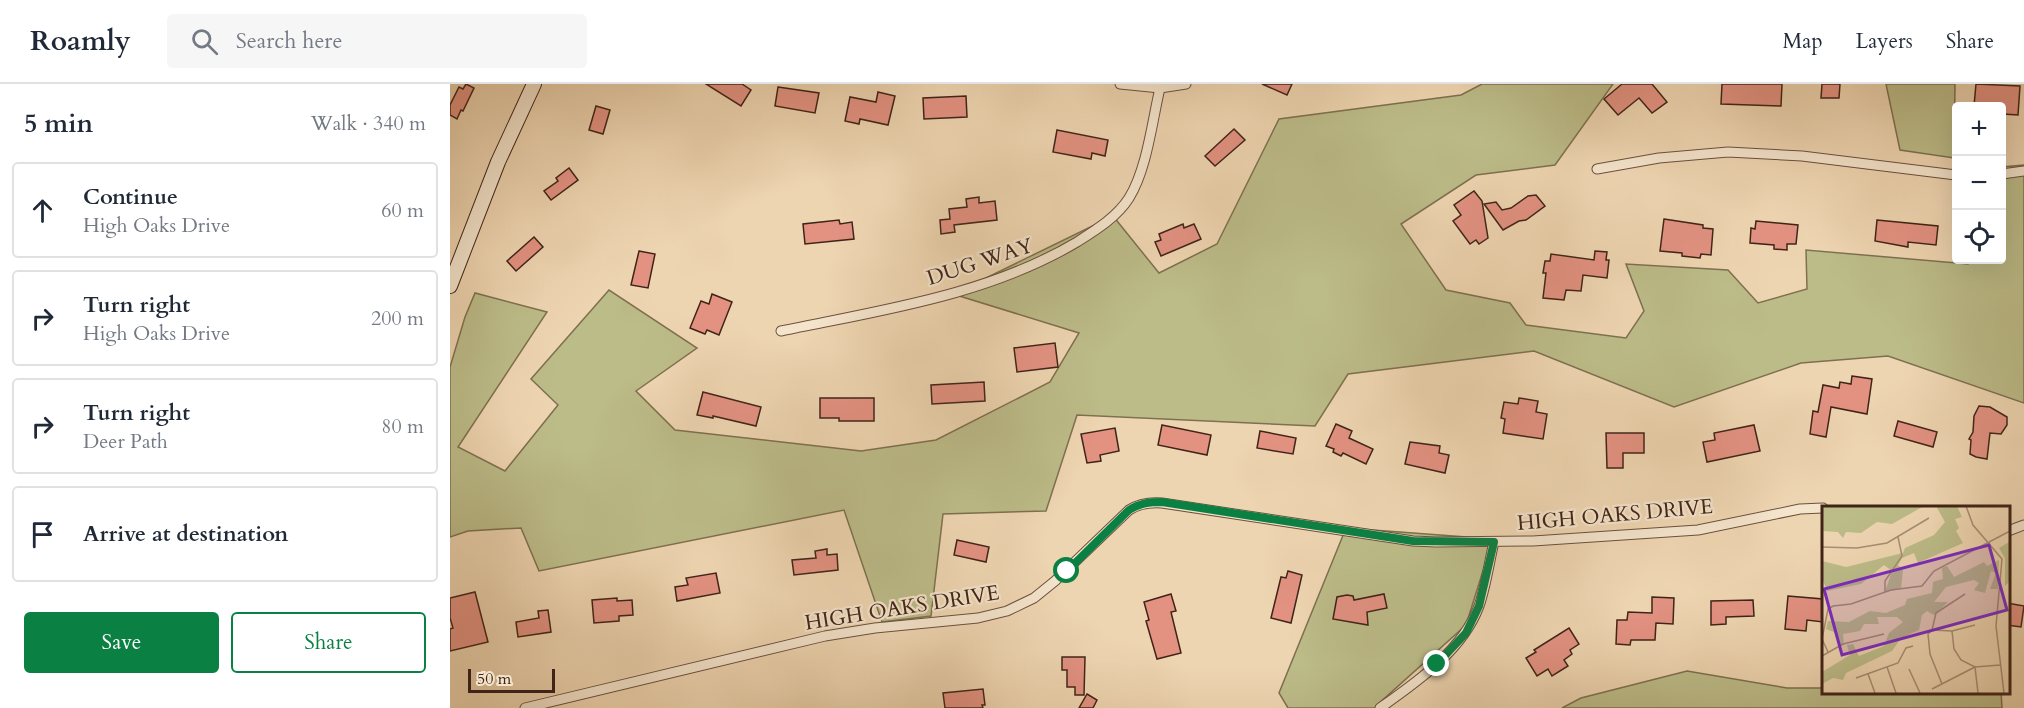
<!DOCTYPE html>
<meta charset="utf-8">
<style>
:root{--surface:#fff;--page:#f6f6f7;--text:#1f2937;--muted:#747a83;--line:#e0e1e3;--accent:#0b8043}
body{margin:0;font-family:Cardo,serif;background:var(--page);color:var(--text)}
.controls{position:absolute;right:18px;top:18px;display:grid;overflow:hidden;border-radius:6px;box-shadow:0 6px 24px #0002}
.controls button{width:54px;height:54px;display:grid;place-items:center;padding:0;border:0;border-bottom:2px solid var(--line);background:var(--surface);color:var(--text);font:30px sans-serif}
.scale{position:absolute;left:18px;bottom:15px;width:87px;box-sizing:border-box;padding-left:6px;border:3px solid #402418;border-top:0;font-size:16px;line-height:21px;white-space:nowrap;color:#402418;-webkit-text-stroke:4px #f4e4cc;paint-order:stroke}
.stop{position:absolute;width:18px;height:18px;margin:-14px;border:4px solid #0b8043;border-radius:50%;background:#fff}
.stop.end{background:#0b8043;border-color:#fff;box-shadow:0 2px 6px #0008}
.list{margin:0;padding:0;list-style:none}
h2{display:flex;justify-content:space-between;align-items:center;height:78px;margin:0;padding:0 24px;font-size:26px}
h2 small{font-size:20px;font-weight:400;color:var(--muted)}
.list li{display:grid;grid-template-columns:39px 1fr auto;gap:18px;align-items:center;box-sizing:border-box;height:96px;margin:0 12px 12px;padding:0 12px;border:2px solid var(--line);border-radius:6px}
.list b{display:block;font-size:22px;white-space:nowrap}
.list p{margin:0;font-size:20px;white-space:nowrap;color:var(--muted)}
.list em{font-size:20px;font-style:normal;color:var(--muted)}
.actions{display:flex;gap:12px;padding:18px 24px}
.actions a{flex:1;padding:14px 0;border:2px solid var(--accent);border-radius:6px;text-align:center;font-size:21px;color:var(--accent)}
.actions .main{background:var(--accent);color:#fff}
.icon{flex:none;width:33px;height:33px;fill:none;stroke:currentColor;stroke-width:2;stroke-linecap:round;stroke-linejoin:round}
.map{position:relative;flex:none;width:1574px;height:624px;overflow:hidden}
header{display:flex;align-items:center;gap:36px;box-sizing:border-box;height:84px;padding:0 30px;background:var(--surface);border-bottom:2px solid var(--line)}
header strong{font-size:28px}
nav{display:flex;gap:33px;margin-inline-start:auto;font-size:21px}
.search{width:420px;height:54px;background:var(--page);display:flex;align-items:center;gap:15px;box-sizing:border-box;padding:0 21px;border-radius:6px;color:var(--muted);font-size:22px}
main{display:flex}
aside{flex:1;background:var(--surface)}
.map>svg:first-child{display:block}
.green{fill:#bcbc89;stroke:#7e7050;stroke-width:1.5}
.building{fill:#e39282;stroke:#402418;stroke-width:1.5}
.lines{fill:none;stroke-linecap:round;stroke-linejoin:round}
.minor-casing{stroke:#6c503e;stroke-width:11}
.secondary-casing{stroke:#402418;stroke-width:16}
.minor{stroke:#f4e4cc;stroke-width:9}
.secondary{stroke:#f4e4cc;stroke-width:14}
.route{stroke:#0b8043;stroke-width:8}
.labels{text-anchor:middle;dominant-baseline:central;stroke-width:4.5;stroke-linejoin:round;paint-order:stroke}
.street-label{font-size:21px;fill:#402418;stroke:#f4e4cc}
.inset-road{fill:none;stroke:#a88e74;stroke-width:1.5}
.view{fill:#7b2cbf;fill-opacity:0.15;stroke:#7b2cbf;stroke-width:3}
.inset-edge{fill:none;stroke:#402418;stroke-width:3}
</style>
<header>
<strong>Roamly</strong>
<div class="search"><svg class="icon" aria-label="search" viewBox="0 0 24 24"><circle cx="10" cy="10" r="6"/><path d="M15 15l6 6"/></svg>Search here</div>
<nav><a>Map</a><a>Layers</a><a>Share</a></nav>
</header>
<main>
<aside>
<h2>5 min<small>Walk · 340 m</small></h2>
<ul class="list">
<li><svg class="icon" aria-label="ahead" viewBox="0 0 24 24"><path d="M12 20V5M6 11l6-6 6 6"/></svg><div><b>Continue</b><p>High Oaks Drive</p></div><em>60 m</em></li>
<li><svg class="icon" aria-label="right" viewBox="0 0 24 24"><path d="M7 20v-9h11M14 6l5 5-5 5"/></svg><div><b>Turn right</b><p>High Oaks Drive</p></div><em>200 m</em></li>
<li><svg class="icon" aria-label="right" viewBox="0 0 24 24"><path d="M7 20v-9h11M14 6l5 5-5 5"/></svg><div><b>Turn right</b><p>Deer Path</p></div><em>80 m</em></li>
<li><svg class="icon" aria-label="arrive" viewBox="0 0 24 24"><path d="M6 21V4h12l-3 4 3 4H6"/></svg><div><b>Arrive at destination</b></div></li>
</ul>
<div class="actions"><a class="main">Save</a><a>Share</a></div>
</aside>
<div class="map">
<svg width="1574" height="624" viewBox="0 0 1574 624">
<rect width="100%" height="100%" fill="#eed5b1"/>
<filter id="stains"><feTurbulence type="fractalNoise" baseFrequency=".00333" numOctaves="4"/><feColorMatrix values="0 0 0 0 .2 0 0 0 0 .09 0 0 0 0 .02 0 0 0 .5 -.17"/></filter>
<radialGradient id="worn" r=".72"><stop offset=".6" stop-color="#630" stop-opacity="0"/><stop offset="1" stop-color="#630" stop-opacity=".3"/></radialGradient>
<!-- green -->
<g class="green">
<polygon points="1032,0 1163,0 1105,81 1026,91 951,140 996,206 1060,219 1076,241 1176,254 1194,227 1176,180 1278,186 1308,219 1357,205 1356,166 1518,180 1519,176 1552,176 1552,83 1574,81 1574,319 1438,272 1351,279 1224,323 1084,267 898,290 865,342 627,331 596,427 493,430 481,532 432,538 394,426 89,487 71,444 18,447 0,453 0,283 15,233 25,209 97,228 8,363 55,387 108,321 81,295 159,206 247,264 186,307 225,346 411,367 486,356 600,298 629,249 503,210 663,132 709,189 767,160 829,35 1011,11"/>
<polygon points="1436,0 1505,0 1504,74 1450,66"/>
<polygon points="896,444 1043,455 1016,541 926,622 927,624 838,624 829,609"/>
<polygon points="1237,587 1337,604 1373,604 1373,608 1551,608 1552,624 1112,624 1131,614"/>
</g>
<!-- building -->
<g class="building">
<polygon points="16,0 24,4 13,27 11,26 7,35 0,31 0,21 9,3 13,5"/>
<polygon points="256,0 292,0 301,6 291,22"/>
<polygon points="812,0 842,0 837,11"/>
<polygon points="1172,0 1202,0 1217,18 1202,29 1189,14 1168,31 1154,15"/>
<polygon points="1272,0 1332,0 1331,22 1271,20"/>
<polygon points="1372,0 1390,0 1389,14 1371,14"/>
<polygon points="1526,0 1570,2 1568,31 1553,30 1551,22 1524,22"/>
<polygon points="328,3 369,9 365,29 325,22"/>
<polygon points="428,8 445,12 438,41 410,35 409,40 395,37 400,13 426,18"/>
<polygon points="516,12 517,33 474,35 473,14"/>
<polygon points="146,22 160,26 153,50 139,46"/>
<polygon points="784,45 795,56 765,82 755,72"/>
<polygon points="607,46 658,56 655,72 642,69 641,75 603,68"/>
<polygon points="119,84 128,96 101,116 94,107 108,97 106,94"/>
<polygon points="1024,107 1032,117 1038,154 1029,160 1026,156 1020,160 1003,137 1011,131 1004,121"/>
<polygon points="1086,111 1095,122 1076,136 1069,137 1053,146 1034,120 1046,118 1052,126 1061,124 1078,112"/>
<polygon points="529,113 529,119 545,117 547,136 504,141 505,148 491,150 490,136 500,135 499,125 517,123 516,115"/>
<polygon points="1214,135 1253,141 1253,144 1263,145 1261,171 1251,170 1250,174 1232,172 1232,169 1210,167"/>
<polygon points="389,136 390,140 402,138 404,155 355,160 353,140"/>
<polygon points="1427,136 1488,142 1486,161 1458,158 1458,163 1425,157"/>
<polygon points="1306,137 1348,141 1346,160 1337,160 1337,166 1324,165 1324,161 1300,159 1301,144 1305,145"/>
<polygon points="733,140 734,144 744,140 751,155 711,172 705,158 711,156 709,150"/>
<polygon points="84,153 93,163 66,187 57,177"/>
<polygon points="189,167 205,170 198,204 181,201"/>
<polygon points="1145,167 1157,168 1156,176 1159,176 1157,194 1133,191 1131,207 1116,206 1114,216 1093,214 1096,189 1093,189 1095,177 1100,177 1101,170 1144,176"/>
<polygon points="262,210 282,218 269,251 257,246 255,250 240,244 251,217 259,220"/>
<polygon points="605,259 608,283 567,288 564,264"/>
<polygon points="1402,292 1422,295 1417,330 1381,323 1376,353 1360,350 1363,327 1368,328 1373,301 1389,304 1390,298 1401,300"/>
<polygon points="534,298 535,317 482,320 481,301"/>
<polygon points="253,308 311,323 306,342 263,332 263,334 247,331"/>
<polygon points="370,314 424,314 424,337 389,337 389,334 370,334"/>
<polygon points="1069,314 1088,317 1086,328 1097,330 1093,355 1053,349 1055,335 1051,334 1054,318 1068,320"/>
<polygon points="1529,322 1540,323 1557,333 1557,341 1551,350 1540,349 1537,375 1526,373 1520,370 1521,356 1519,355 1523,348 1524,332"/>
<polygon points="1448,337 1487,348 1483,363 1444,352"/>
<polygon points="886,340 902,347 899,354 923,365 916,380 893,369 891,372 883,368 884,365 876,362"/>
<polygon points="712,341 761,351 757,371 708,361"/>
<polygon points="1304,341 1310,367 1257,378 1253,358 1265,356 1264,349"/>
<polygon points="665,344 669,367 650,371 651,377 637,379 631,350"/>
<polygon points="810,347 846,354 843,370 807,364"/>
<polygon points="1156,349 1194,349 1194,369 1173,369 1173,384 1157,384"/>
<polygon points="960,358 990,362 989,369 999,371 995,389 955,380"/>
<polygon points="507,456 539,463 536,478 504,471"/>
<polygon points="377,465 377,471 387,470 388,486 344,491 342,476 366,474 365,467"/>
<polygon points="838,487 852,491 841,539 821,534 831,493 836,494"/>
<polygon points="266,489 270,509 227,517 225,503 238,501 236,494"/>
<polygon points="25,508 38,558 0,567 0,545 3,544 0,534 0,514"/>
<polygon points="721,510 726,527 721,528 731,569 707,575 696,537 699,536 694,518"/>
<polygon points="934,510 937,524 917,528 918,541 883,535 887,513 897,511 903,512 904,516"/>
<polygon points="1338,512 1373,515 1373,538 1357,536 1356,547 1335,545"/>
<polygon points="1202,513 1224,514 1223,540 1206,539 1205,556 1181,556 1180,561 1166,560 1167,536 1177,536 1178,528 1202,529"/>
<polygon points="167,514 167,517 182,516 183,531 169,532 169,537 144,539 142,516"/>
<polygon points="1303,516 1304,532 1276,533 1276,540 1261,541 1261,517"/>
<polygon points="1557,519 1574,522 1571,543 1557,541"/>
<polygon points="98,526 101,548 68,553 66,538 89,534 88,527"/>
<polygon points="1119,544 1129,560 1120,566 1122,570 1114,576 1118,582 1102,592 1098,585 1087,592 1076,574 1086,568 1084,566"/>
<polygon points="612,573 635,573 634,611 625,611 625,603 617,603 617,586 612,586"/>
<polygon points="533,605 535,621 532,621 533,624 495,624 493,609"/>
<polygon points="637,610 647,616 643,624 629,624"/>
</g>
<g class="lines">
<defs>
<g id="minor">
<polyline points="670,0 710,4 736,0"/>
<polyline points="1147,85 1209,74 1278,68 1352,72 1506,91"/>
<polyline points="1552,90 1574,87"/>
<path d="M331,247c101,-21 207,-36 296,-89 19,-12 40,-25 52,-44 18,-29 23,-76 31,-110"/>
<polyline points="1558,447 1574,441"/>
<path d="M75,624l300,-72 50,-8 103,-10 29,-7 27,-13 21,-17 74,-71c11,-7 21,-8 33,-7l251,38 23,1 97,-1 165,-11 102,-21 23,-1"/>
<path d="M930,624c37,-26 83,-58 99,-102 7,-20 10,-43 15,-64"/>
</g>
<polyline id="secondary" points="0,202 48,78 84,0"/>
</defs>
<!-- minor casing -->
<use href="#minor" class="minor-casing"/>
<!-- secondary casing -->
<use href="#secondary" class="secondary-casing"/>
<!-- minor -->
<use href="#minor" class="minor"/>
<!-- secondary -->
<use href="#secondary" class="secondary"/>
</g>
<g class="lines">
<!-- route -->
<path class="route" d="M617,487l62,-61c11,-7 21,-8 33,-8l251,39 81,1 -15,64 -13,27 -29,31"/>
</g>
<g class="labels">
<!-- street labels -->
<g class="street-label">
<text transform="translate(530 178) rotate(-18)">DUG WAY</text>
<text transform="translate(1165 431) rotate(-5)">HIGH OAKS DRIVE</text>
<text transform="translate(452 524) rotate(-9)">HIGH OAKS DRIVE</text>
</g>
</g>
<!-- overview -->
<g transform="translate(1372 422)">
<rect width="188" height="188" fill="#eed5b1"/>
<path d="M0,0l6,1 96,-1 -32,18 -15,-2 -16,11 -15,-1 -3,6 -5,-6 -16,-1zM114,0h21l5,11 -7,2 4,9 -3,3 7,12 -45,20 -4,-10 -12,5 -4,7 5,5 -2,19 -16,3 7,-21 -8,-6 -23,19 -34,7 -5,-13v-17l24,6 57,-14 2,-5 29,-13 11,-13zM187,36v40l-4,4v-28l-6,-10zM177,54l-1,29h-8l6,-16 -5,-2 -6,22 -11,-3 5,-7 -5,-3 -28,7 -12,15h14l-14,13 -7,-4 -5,4 -3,15 -18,8 -9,13 -46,22 -3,7 -10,-2 -11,6v-12l28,-17 -3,-10 6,-1 6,12 25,-10 5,-13 14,-11 -6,-5h-20l2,7h-15l-4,7 -17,3 1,11 -5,1 -5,-14 -8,-3 2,-8 21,1 21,-11 16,2 19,-8 2,-6 25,-6 1,-11 10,-3 -1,-11 5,-2 7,11 30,-15 3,4z" fill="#bcbc89"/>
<path class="inset-road" d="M144,0l7,19 29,34 -6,67 8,67M0,41l35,1 30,-5 42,-25M63,86v-11l17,-25 -4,-19M110,124l20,1 2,18 7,11 14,7 25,-2M110,124l-4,4 2,20 12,30M110,124l4,-17 29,-19M130,125l23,-6M6,146l-6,-13 6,-30 5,-3 18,-2 40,-14 31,-4 12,-15 76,-40M0,150l21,-12 41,-10M65,161l9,26M87,163l11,24M46,168l7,19M34,172l42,-15 8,-15 7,-2M110,183l43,-22 3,26"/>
<path class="view" d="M167,39l18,65 -165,45 -18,-66z"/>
<rect width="188" height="188" class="inset-edge"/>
</g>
<rect width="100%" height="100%" filter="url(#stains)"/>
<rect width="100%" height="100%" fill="url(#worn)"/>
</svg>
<div class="controls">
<button>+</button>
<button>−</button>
<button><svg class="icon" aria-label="locate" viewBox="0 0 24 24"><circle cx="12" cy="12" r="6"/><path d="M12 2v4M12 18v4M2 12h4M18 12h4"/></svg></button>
</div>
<div class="scale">50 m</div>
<div class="stop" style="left:617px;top:487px"></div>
<div class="stop end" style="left:987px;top:580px"></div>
</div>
</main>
